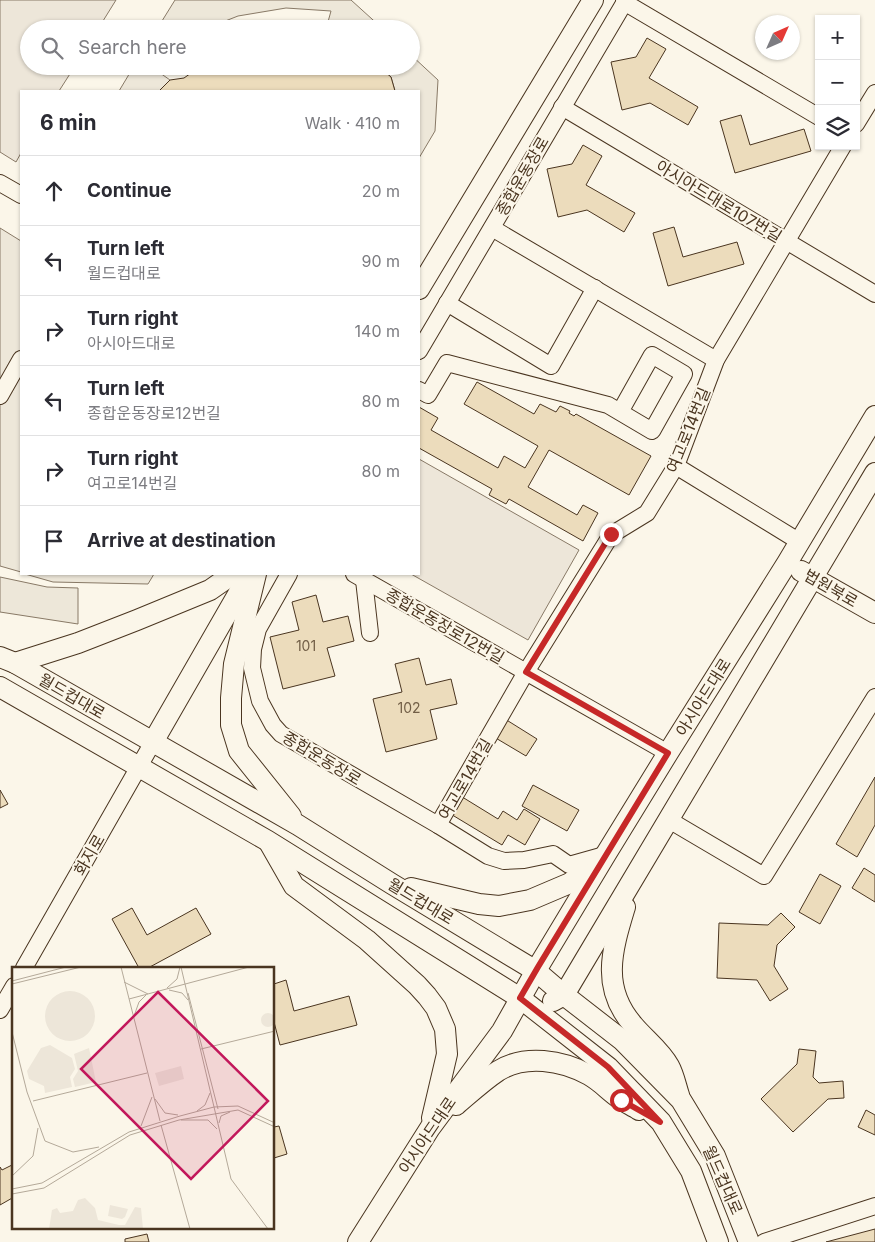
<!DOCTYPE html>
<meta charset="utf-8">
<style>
:root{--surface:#fff;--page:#f7f7f7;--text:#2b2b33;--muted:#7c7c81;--line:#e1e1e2}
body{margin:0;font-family:Inter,"Noto Sans KR",sans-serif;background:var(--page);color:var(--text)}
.controls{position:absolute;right:15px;top:15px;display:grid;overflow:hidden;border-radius:0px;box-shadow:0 1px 4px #0004}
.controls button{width:45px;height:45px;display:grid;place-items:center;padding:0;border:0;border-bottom:1px solid var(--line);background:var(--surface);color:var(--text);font:25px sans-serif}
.compass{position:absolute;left:755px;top:15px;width:45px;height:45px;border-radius:50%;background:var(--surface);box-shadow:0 1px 4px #0004;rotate:45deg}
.stop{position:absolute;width:15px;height:15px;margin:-11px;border:4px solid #c62828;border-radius:50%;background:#fff}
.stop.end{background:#c62828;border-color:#fff;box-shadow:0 1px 5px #0008}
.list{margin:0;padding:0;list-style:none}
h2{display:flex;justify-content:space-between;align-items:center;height:65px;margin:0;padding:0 20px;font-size:21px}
h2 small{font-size:16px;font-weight:400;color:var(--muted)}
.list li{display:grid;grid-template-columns:32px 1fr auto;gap:15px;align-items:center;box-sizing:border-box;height:70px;padding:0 20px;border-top:1px solid var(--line)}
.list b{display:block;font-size:19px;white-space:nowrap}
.list p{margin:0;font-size:16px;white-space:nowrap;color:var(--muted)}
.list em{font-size:16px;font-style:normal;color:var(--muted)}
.icon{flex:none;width:28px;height:28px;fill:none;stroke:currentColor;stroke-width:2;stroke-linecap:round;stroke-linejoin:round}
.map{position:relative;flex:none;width:875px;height:1242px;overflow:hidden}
.search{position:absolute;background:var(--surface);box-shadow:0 1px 4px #0004;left:20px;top:20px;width:400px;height:55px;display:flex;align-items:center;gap:12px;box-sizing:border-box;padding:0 18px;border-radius:28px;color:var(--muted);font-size:19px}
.panel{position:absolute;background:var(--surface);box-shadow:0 1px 4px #0004;left:20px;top:90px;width:400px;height:485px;border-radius:0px}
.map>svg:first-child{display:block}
.green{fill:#ede6d9;stroke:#887966}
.parking{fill:#ede7d9;stroke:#887966}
.building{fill:#ecdcbc;stroke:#4a3520}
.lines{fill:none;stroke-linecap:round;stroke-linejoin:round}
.minor-casing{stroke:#4a3520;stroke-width:18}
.major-casing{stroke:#4a3520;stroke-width:22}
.minor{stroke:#fbf6e9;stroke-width:16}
.major{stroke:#fbf6e9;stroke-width:20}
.route{stroke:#c62828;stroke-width:6}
.labels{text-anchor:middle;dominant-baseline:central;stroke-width:4;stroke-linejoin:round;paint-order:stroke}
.number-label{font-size:14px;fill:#725f47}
.street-label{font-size:16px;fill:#4a3520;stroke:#fbf6e9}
.inset-road{fill:none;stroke:#b4a999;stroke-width:1}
.view{fill:#c2185b;fill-opacity:0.15;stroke:#c2185b;stroke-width:2.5}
.inset-edge{fill:none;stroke:#4a3520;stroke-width:2.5}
</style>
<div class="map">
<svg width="875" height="1242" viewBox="0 0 875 1242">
<rect width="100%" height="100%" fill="#fbf6e9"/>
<!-- green -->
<g class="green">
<polygon points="0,0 116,0 98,29 29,29 29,66 75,66 59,91 21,91 21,153 16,162 0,152"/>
<polygon points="419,459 579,550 528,640 411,574 419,574"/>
</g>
<!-- parking -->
<g class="parking">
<polygon points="175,0 351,0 383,29 326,29 331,11 286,8 238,16 205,29 157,29"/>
<polygon points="411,55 438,80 435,131 419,158 419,91 395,91 391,77 377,66 411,66"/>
<polygon points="134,66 154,66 153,68 170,80 159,91 119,91"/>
<polygon points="0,228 21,241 21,572 0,566"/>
<polygon points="25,574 154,574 148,584 53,582"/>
<polygon points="0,577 47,587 78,588 78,624 0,612"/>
</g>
<!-- building -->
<g class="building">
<polygon points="647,38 666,49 649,78 698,107 688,125 650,103 622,110 611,62 636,57"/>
<polygon points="201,66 378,66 391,77 395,91 159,91 170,80 184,78"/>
<polygon points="741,115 750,145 804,129 811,151 735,173 720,121"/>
<polygon points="583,145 602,156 586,185 635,213 624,232 587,210 558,217 547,169 572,164"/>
<polygon points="674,227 683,257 737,242 744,264 668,286 653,233"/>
<polygon points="477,382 534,414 540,404 556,412 560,406 570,411 569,413 574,416 576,414 651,456 629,495 549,450 528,487 577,515 583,505 598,513 583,541 509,499 506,504 489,495 492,489 419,448 419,407 438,418 431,430 498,468 504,456 525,468 538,446 464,404"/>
<polygon points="316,595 323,622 348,616 354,641 327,648 335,676 283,689 270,637 299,630 292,602"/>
<polygon points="419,658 426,685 451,679 457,704 430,710 437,739 386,752 373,699 402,692 395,664"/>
<polygon points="505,719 537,739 526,756 494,737"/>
<polygon points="875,777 875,825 857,857 836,844"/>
<polygon points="533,785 579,810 567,831 522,806"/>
<polygon points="0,790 8,804 0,808"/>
<polygon points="459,795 498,819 503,811 517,820 524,809 540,819 525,845 508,835 502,845 449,813"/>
<polygon points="864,868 875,875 875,902 852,888"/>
<polygon points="820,874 841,886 820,924 799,912"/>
<polygon points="132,908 147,935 196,908 211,934 148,968 139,968 112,919"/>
<polygon points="781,913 795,927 777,945 774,966 788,989 770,1001 757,980 717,978 719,923 768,925"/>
<polygon points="286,980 294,1011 349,996 357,1025 280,1045 274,1022 274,984"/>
<polygon points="799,1049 816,1051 813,1077 819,1083 843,1081 844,1098 828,1099 793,1132 761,1099 797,1064"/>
<polygon points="866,1110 875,1115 875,1135 858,1127"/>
<polygon points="279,1126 287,1154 274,1158 274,1127"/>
<polygon points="14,1164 14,1197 0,1205 0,1167 2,1170"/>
<polygon points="875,1229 875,1242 826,1242"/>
<polygon points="147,1234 149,1242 125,1242 125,1239"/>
</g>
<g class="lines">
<defs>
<g id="minor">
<polyline points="624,2 819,117"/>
<polyline points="562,107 875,294"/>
<polyline points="856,124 875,93"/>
<polyline points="0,183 21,195"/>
<polyline points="492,228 716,360"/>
<polyline points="447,303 551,366 595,288"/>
<polyline points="419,351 626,0"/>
<polyline points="419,390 428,395 447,363 608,405 652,431 684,374 652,355 620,412"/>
<polyline points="0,396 21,359"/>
<polyline points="676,466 800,542"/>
<polyline points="289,574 258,629 253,649 252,668 260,701 273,725 281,734 438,825 488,856 504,861 524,860 553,854 569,865 601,856"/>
<polyline points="354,574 668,753"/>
<polyline points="364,580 370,633"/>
<polyline points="669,820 764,876 875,697"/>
<polyline points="438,825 526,672 611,535 647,513 676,466 716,360 843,146"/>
<polyline points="24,968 153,742"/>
<polyline points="0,1010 14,986"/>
<polyline points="764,1242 875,1206"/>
</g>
<g id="major">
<polyline points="419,289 593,0"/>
<polyline points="801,571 875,613"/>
<polyline points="256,574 234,664 231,698 231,725 239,751 291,816"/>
<polyline points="0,657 15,663 298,825 392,884 536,971 564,995 622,1040 681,1100 715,1156 749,1242"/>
<polyline points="15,663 78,643 137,620 210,590 233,574"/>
<polyline points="0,687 268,841 520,998 608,1067 661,1122 691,1171 718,1242"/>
<polyline points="153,742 249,575"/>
<polyline points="270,844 294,886 367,940 417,985 427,996 436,1008 445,1029 447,1054 432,1118"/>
<polyline points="411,888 479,904 499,906 530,900 570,883 595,864"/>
<path d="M625,907c-13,43 -25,81 9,119 11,13 27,25 35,40 5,9 7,20 10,29"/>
<polyline points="553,1001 564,995 875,473"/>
<path d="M456,1105c13,-11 27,-24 42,-34 27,-17 64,-11 91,4 11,6 20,16 30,23 7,5 14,8 20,12"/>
<polyline points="358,1242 430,1128 502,1031 538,967 606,854 668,753 787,563 875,416"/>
</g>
</defs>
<!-- minor casing -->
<use href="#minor" class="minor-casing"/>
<!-- major casing -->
<use href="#major" class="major-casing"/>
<!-- minor -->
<use href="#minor" class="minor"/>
<!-- major -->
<use href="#major" class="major"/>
</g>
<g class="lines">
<!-- route -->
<polyline class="route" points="611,534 526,672 668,753 538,967 520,998 608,1067 660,1122 621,1100"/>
</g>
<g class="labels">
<!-- number labels -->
<g class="number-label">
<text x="306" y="645">101</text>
<text x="409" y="707">102</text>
</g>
<!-- street labels -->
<g class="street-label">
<text transform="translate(522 176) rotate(-60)">종합운동장로</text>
<text transform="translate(719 201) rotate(31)">아시아드대로107번길</text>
<text transform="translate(688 430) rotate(-68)">여고로14번길</text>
<text transform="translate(831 588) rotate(30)">법원북로</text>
<text transform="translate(445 626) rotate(30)">종합운동장로12번길</text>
<text transform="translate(72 696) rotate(30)">월드컵대로</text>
<text transform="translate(703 697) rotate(-58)">아시아드대로</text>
<text transform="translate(322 758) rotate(31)">종합운동장로</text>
<text transform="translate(465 779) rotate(-60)">여고로14번길</text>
<text transform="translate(89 855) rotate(-60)">화지로</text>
<text transform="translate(421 901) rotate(31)">월드컵대로</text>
<text transform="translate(427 1135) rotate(-56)">아시아드대로</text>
<text transform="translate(723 1180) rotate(66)">월드컵대로</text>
</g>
</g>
<!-- overview -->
<g transform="translate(12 967)">
<rect width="262" height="262" fill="#fbf6e9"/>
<path d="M33 49a25 25 0 1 1 50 0a25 25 0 1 1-50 0ZM249 53a7 7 0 1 1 14 0a7 7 0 1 1-14 0ZM38,78l22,13 3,11 -5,8 2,10 -27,6 -1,-7 -15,-7 -2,-8 14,-23zM77,81l7,34 -21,5 -2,-8 5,-8 -4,-17zM169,99l3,13 -25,7 -4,-13zM73,231l10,10 3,12 21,5h6l10,-18 6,1 2,21h-94l3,-19 5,-2 3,5 13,-2 5,-11zM98,238l18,4 -3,8 -3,2 -14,-3z" fill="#ede6d9"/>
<path class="inset-road" d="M109,0l39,154M169,0l50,212 37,50M0,14l54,-14M112,15l24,12M0,17l69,-17M155,21l10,-9 3,-12M157,23l13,3 6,7M176,26l30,116M117,32l120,-32M122,49l5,-14 7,-7M0,65l15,60 18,49 28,11 26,-5M189,82l74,-18M143,132l10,14 13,2M21,134l114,-28M185,144l8,-6 5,-12M169,153h27l9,9M207,156l2,-7 9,-4M149,158l29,104M129,159l11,-29M0,209l21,-20 5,-28M0,222l30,-6 87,-51 51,-16 34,-9 24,-1 37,17M0,227l32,-6 86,-53 49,-15 59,-10 37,17"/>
<path class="view" d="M146,25l110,109 -77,78 -110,-110z"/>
<rect width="262" height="262" class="inset-edge"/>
</g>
</svg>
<div class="controls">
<button>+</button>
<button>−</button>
<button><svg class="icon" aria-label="layers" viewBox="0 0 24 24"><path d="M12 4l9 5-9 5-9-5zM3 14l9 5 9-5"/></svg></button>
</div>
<svg class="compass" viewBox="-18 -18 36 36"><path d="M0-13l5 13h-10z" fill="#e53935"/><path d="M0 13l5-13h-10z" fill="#7c7c81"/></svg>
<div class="stop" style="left:621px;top:1100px"></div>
<div class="stop end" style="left:611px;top:534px"></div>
<div class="search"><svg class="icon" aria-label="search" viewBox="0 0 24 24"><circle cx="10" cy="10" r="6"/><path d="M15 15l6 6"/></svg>Search here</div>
<section class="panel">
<h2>6 min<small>Walk · 410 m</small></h2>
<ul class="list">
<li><svg class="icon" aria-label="ahead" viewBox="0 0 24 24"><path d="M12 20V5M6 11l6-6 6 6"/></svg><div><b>Continue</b></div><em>20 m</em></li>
<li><svg class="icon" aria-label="left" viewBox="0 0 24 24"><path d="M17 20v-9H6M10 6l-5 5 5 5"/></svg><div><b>Turn left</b><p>월드컵대로</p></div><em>90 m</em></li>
<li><svg class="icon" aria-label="right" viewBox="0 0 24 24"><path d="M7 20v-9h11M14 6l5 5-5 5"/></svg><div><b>Turn right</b><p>아시아드대로</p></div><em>140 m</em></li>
<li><svg class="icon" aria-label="left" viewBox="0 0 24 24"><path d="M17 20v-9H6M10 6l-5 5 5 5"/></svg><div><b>Turn left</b><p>종합운동장로12번길</p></div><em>80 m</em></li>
<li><svg class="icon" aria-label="right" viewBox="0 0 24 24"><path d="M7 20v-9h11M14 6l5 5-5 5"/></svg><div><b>Turn right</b><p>여고로14번길</p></div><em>80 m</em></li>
<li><svg class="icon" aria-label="arrive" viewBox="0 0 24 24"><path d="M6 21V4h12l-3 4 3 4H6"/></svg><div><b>Arrive at destination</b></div></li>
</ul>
</section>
</div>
